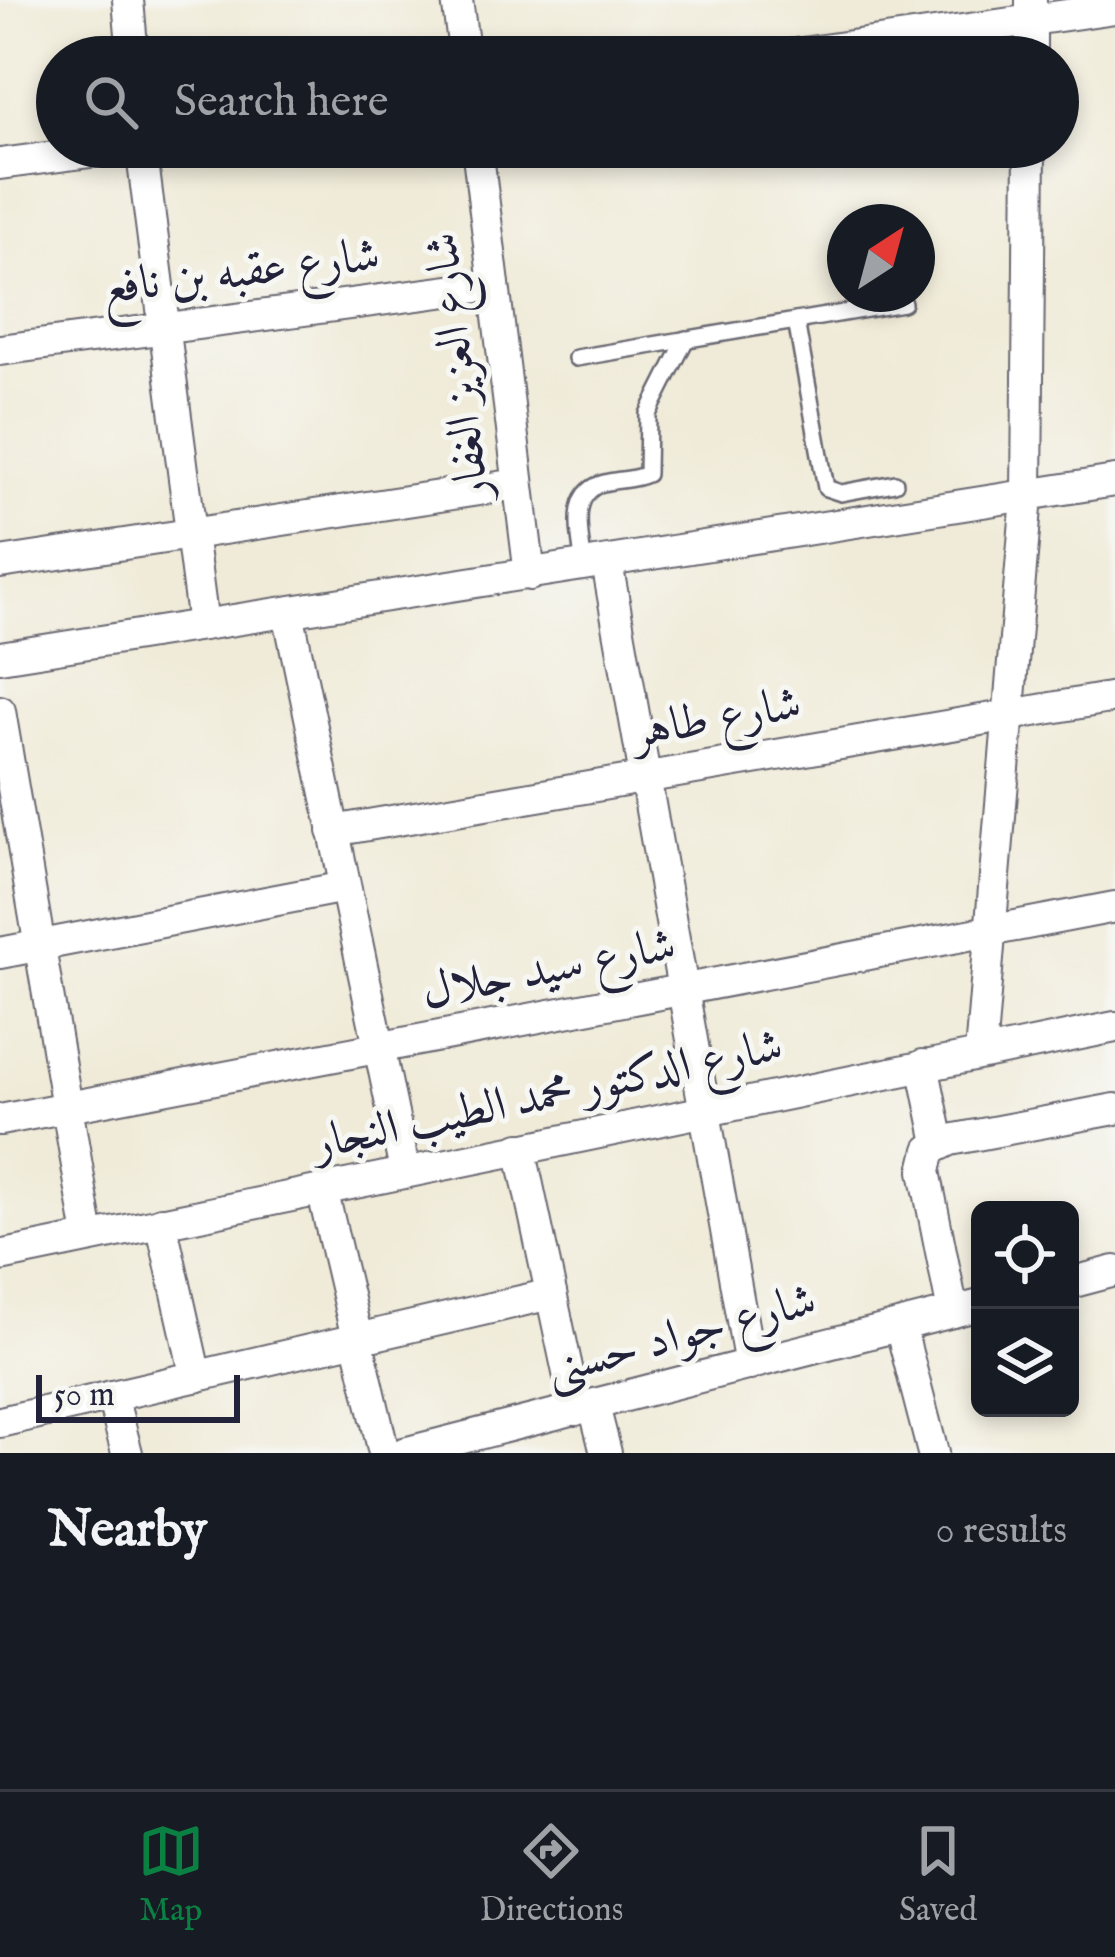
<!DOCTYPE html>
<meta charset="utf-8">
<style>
:root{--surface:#171b24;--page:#20242c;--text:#f1f3f6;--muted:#9ea1a6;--line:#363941;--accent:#0b8043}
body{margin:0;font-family:"IM FELL English",Amiri,serif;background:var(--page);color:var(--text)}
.controls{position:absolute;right:36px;bottom:36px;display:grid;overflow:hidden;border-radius:18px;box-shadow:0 6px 18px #0003}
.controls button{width:108px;height:108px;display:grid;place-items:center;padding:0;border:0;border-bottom:3px solid var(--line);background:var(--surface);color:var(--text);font:60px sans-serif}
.compass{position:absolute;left:827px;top:204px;width:108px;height:108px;border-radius:50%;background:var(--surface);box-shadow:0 6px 18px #0003;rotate:36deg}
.scale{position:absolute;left:36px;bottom:30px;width:204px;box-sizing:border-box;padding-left:12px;border:6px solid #22223b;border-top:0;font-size:33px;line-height:42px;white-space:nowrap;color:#22223b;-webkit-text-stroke:9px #f6f6f2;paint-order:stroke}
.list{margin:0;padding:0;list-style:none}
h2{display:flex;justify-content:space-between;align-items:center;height:156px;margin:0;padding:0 48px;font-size:51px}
h2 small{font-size:39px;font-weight:400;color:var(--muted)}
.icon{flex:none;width:66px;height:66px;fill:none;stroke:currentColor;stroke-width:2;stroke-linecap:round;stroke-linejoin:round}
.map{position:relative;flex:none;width:1115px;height:1453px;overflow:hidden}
.search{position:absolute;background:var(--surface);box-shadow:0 6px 18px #0003;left:36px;right:36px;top:36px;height:132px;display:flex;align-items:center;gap:30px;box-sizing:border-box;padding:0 42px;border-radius:66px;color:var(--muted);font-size:45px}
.sheet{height:336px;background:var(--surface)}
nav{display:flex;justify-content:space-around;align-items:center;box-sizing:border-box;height:168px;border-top:3px solid var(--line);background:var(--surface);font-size:33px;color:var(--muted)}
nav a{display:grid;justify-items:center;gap:6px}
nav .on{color:var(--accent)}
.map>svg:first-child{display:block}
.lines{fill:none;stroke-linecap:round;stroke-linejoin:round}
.service-casing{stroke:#6a6872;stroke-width:20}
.minor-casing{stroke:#6a6872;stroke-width:34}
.service{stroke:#fff;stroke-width:15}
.minor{stroke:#fff;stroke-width:30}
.labels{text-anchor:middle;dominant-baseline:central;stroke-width:10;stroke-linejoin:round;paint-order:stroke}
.street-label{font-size:48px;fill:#22223b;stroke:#f6f6f2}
</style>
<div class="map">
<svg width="1115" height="1453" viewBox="0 0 1115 1453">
<rect width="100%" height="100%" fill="#f6f6f2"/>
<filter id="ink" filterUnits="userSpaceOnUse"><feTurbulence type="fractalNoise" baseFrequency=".00833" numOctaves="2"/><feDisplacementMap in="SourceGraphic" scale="24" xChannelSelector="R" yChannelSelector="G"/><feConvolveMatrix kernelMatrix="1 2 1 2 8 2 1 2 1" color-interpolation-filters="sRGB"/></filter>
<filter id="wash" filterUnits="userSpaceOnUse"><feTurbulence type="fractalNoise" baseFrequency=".004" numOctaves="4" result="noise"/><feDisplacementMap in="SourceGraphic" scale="48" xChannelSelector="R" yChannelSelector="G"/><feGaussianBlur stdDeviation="2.7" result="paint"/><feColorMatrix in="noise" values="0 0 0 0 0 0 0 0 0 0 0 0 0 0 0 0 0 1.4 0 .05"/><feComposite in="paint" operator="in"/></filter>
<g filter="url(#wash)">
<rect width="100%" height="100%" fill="#f0ebd8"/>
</g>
<g filter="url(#ink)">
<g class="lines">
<defs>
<g id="service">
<polyline points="796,321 826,488 841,493 895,483"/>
<polyline points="576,358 903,303"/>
<path d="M584,566c-3,-30 -18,-76 24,-84 14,-3 26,-2 39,-8l1,-60 38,-75"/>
</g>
<g id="minor">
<polyline points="128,0 133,57"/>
<polyline points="457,0 465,57"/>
<polyline points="774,57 1115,8"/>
<polyline points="1031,57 1031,0"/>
<polyline points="141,147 203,625"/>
<polyline points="477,147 530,575"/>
<polyline points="0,164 128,147"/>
<polyline points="0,350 494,285"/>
<polyline points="0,563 518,484"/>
<polyline points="607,563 750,1365"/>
<polyline points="288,612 405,1171"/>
<polyline points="0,657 1115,481"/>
<polyline points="0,711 89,1237"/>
<polyline points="333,831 1115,697"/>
<polyline points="0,953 345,887"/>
<polyline points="980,1054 1027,496 1030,147"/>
<polyline points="923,1065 939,1143"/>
<polyline points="0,1120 1115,907"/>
<polyline points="520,1148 576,1410"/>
<polyline points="322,1189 384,1453"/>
<polyline points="161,1222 196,1377"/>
<polyline points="0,1256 1115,1027"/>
<polyline points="1070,1283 1115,1271"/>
<polyline points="953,1312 925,1171 930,1150 950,1140 1115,1109"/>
<polyline points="900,1326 933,1453"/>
<polyline points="112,1396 127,1453"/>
<polyline points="594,1406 606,1453"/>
<polyline points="0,1422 551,1294"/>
<polyline points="404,1453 980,1305"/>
</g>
</defs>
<!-- service casing -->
<use href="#service" class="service-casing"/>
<!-- minor casing -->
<use href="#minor" class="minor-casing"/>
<!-- service -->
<use href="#service" class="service"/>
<!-- minor -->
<use href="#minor" class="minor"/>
</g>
</g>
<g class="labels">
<!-- street labels -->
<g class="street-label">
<text transform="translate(241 273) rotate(-7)">شارع عقبه بن نافع</text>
<text transform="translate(459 366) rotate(-97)">شارع العزيز الغفار</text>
<text transform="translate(717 719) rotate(-10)">شارع طاهر</text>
<text transform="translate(549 970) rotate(-11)">شارع سيد جلال</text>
<text transform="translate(548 1096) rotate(-12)">شارع الدكتور محمد الطيب النجار</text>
<text transform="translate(681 1336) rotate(-15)">شارع جواد حسنى</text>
</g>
</g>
</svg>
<div class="controls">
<button><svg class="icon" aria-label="locate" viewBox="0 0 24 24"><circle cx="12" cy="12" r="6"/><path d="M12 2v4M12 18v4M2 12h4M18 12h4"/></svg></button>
<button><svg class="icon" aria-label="layers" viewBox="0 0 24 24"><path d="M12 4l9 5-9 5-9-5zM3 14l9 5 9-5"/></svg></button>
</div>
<svg class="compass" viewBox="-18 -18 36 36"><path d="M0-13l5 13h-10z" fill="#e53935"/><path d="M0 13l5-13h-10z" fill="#9ea1a6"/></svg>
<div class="scale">50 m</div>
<div class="search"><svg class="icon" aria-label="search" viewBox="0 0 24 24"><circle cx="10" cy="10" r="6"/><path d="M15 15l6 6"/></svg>Search here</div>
</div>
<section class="sheet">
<h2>Nearby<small>0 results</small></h2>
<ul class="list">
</ul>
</section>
<nav>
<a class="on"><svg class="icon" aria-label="map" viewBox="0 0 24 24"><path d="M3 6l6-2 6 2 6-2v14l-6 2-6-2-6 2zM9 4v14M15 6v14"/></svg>Map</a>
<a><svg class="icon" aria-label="directions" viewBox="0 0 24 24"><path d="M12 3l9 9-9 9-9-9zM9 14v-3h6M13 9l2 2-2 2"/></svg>Directions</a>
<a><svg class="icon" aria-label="saved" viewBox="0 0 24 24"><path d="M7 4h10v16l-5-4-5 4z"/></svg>Saved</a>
</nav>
